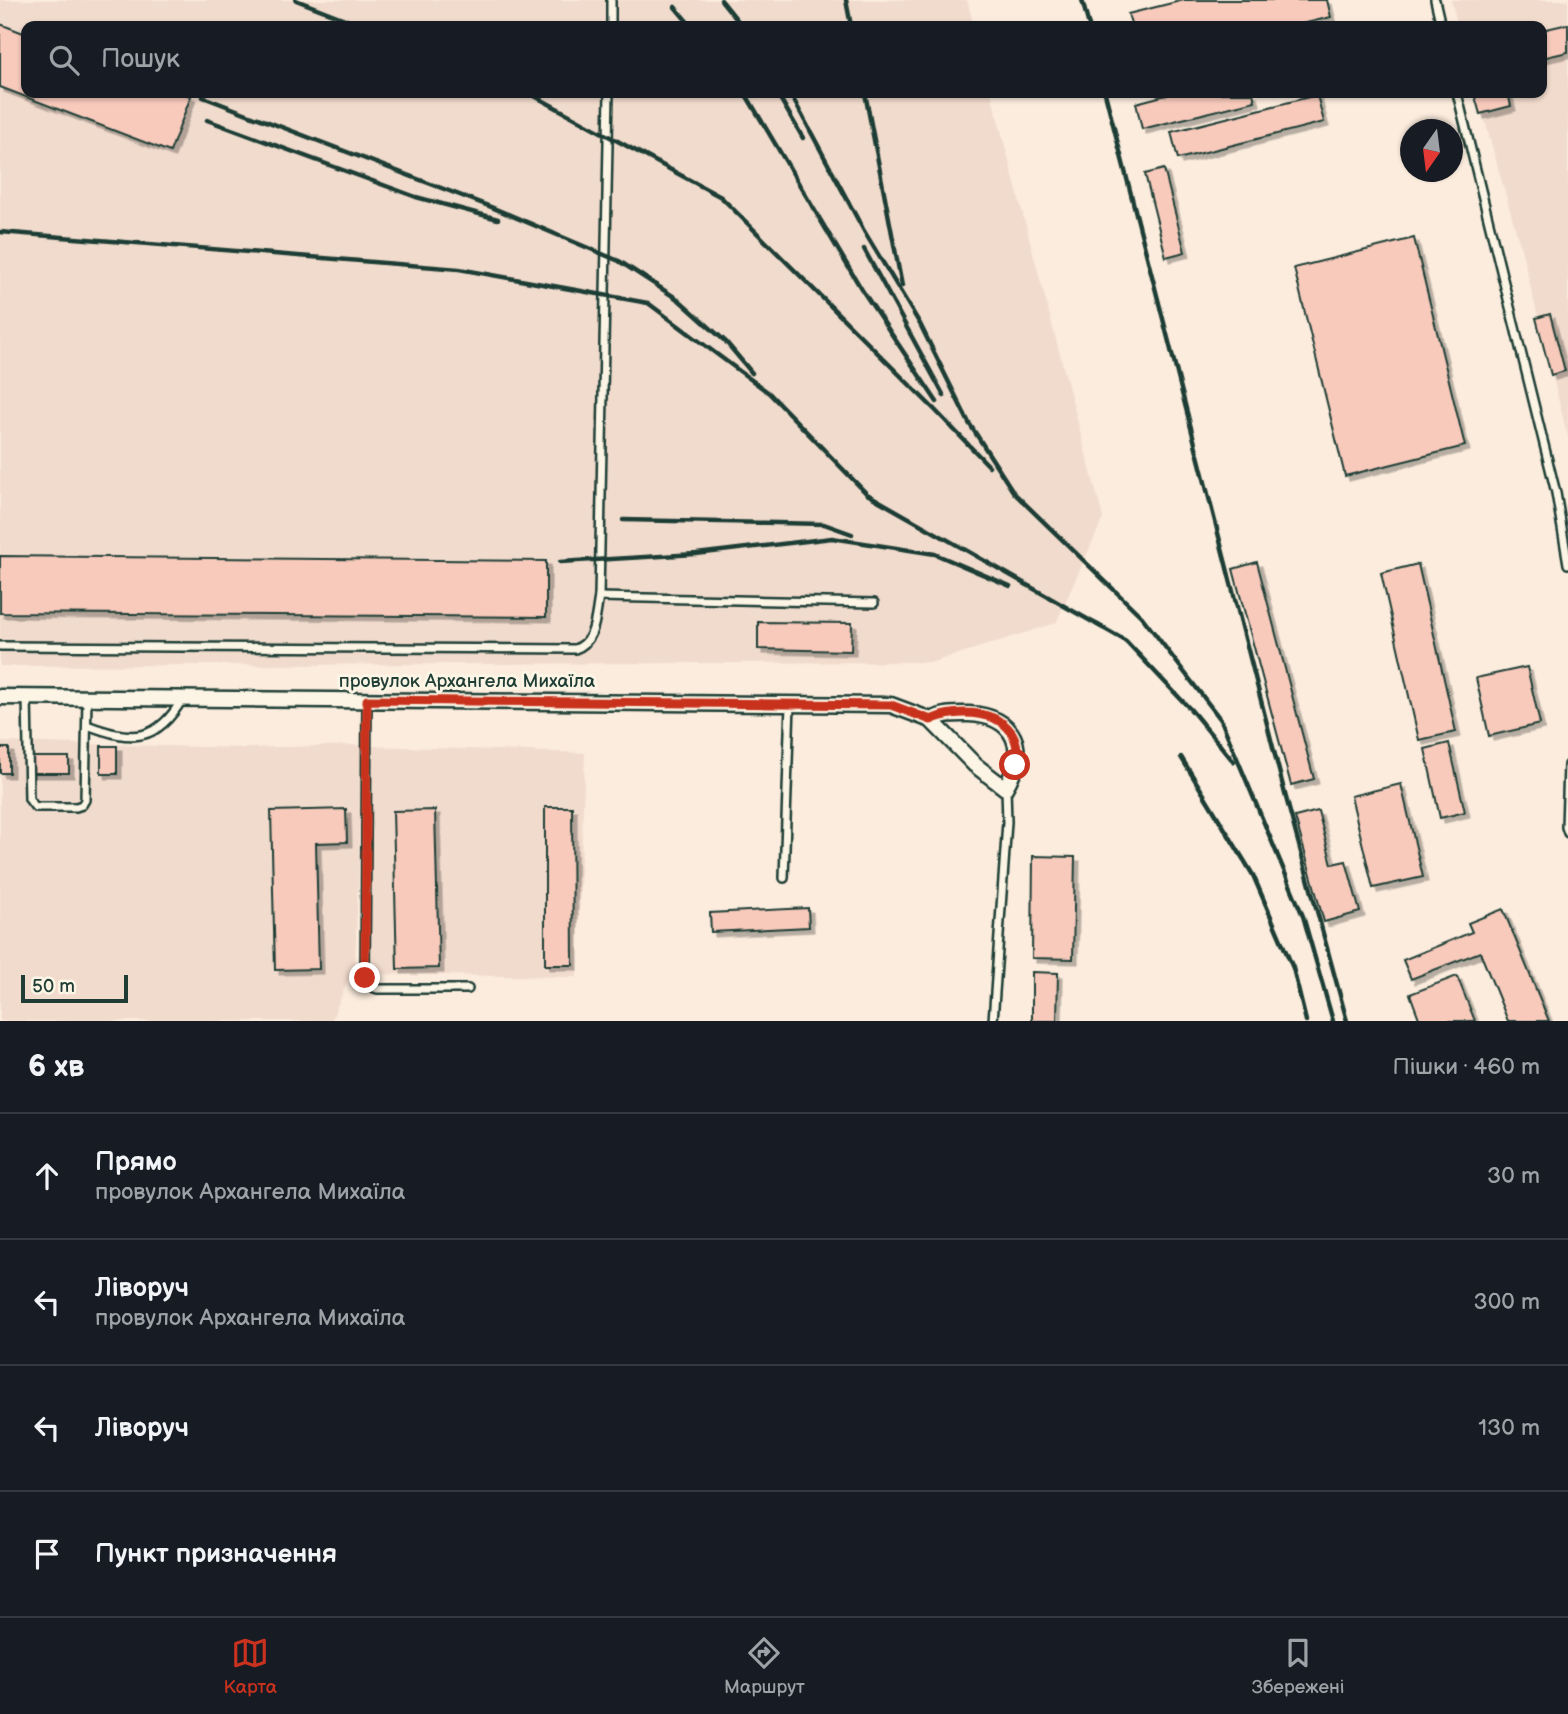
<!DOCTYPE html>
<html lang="uk">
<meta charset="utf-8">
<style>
:root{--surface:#171b24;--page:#20242c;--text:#f1f3f6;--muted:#9ea1a6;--line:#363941;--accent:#c8321e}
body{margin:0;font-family:"Balsamiq Sans",sans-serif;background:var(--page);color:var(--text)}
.compass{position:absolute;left:1400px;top:119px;width:63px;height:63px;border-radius:50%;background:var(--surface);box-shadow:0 2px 5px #0004;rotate:194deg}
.scale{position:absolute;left:21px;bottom:18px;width:107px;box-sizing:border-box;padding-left:7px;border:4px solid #1f3d34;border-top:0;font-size:19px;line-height:24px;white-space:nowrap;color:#1f3d34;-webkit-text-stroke:5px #fcf5e5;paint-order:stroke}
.stop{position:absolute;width:21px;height:21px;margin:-16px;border:5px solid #c8321e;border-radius:50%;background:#fff}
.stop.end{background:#c8321e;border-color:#fff;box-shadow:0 2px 7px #0008}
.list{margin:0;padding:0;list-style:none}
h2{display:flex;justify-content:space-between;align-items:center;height:91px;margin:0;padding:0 28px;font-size:30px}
h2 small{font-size:23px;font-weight:400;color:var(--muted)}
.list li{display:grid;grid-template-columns:46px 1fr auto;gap:21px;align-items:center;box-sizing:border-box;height:126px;padding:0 28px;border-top:2px solid var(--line)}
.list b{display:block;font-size:26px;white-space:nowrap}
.list p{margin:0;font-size:23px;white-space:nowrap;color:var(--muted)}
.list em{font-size:23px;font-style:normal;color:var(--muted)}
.icon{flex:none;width:38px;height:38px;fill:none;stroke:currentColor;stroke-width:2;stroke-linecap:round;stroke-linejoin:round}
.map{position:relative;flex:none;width:1568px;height:1021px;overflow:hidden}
.search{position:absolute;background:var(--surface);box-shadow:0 2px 5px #0004;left:21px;right:21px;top:21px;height:77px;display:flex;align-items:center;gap:18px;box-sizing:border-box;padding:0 24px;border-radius:14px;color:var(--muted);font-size:26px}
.sheet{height:595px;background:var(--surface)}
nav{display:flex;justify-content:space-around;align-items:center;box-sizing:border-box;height:98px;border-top:2px solid var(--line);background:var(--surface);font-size:19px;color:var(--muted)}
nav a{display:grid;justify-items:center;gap:4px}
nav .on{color:var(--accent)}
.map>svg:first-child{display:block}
.built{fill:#f1dbcd}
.building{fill:#f8cabc;stroke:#1f3d34;stroke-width:2;filter:url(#shadow)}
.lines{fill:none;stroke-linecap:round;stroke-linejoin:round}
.service-casing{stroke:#1f3d34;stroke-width:12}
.minor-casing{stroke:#1f3d34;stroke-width:19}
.service{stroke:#fcf5e5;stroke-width:7}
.minor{stroke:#fcf5e5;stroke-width:14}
.rail{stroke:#1f3d34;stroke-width:4.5}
.route{stroke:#c8321e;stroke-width:9}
.labels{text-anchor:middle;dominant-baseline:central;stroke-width:6;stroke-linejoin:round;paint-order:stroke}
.street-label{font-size:19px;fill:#1f3d34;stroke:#fcf5e5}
</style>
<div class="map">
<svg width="1568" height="1021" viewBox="0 0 1568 1021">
<defs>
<filter id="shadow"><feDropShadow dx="4.5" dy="4.5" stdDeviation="0" flood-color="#0004"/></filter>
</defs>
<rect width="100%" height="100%" fill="#fbecdd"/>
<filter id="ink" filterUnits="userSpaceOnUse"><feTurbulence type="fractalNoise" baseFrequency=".0143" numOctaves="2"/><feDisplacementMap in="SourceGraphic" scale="14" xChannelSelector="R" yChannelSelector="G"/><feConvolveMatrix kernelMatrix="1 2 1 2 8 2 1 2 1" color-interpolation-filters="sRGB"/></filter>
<g filter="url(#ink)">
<!-- built -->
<g class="built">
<polygon points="0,0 967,0 974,26 26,26 26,93 991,93 1103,518 1056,623 933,662 0,666"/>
<polygon points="1451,0 1568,0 1568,438 1523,256 1477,93 1542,93 1542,26 1458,26"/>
<polygon points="0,742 245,748 363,745 355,963 331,1021 0,1021"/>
<polygon points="371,746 585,753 577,977 371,974"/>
</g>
<!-- building -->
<g class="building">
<polygon points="1184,0 1327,0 1331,17 1294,26 1132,26 1128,14"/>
<polygon points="0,24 26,34 26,93 182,93 191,96 170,152 0,87"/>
<polygon points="1568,24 1568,52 1542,58 1542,30"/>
<polygon points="1174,93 1253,93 1255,101 1142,129 1136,103"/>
<polygon points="1474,93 1508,93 1511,106 1480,114"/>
<polygon points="1317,95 1324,122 1178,159 1171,132"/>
<polygon points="1164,169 1185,252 1166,257 1145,174"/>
<polygon points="1414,238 1465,446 1345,476 1294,268"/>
<polygon points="1550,314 1565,371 1551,375 1536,318"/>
<polygon points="0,556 546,561 546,617 0,613"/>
<polygon points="1257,562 1314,779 1291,785 1233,569"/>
<polygon points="1418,564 1456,732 1419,740 1381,573"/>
<polygon points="758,622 852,623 851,651 758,649"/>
<polygon points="1527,667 1540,724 1489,736 1476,678"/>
<polygon points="1449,743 1465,812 1440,818 1425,749"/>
<rect x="101" y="746" width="16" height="28"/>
<rect x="0" y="748" width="9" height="25"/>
<rect x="31" y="757" width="38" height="16"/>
<polygon points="1401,784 1423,877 1373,888 1351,796"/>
<polygon points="545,807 572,807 573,965 545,965"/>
<polygon points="346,809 347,842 316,843 319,969 275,970 271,811"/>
<polygon points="435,810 439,968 397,969 393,811"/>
<polygon points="1318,811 1332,864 1346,861 1360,912 1324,922 1295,817"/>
<polygon points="1033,856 1075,857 1073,959 1032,958"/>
<polygon points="808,908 809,927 711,932 710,913"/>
<polygon points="1503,909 1549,1021 1508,1021 1480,952 1411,979 1403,960 1472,932 1468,923"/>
<polygon points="1032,972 1058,973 1057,1021 1032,1021"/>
<polygon points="1457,976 1475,1021 1420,1021 1410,994"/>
</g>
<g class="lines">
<defs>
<g id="service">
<polyline points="1435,0 1441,26"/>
<polyline points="611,26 611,0"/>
<polyline points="1457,93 1556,493 1568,564"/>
<polyline points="599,597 874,603"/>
<path d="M0,646l575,3c21,-7 20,-32 24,-52l10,-504"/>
<polyline points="27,697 29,799 35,807 76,807 82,805 85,800 87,698"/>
<polyline points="367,700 365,978 369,986 377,989 468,989"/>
<path d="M87,725c45,17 70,18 96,-27"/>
<polyline points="1568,765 1566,827 1568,833"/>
<polyline points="784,878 790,704"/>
<polyline points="993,1021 1007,822 1006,788"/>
</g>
<path id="minor" d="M0,697l891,8 40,15 44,45 30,23c24,-39 10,-72 -36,-74 -15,0 -25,-1 -38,6"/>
</defs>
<!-- service casing -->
<use href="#service" class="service-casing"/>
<!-- minor casing -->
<use href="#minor" class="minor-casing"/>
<!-- service -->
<use href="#service" class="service"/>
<!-- minor -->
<use href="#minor" class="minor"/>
<!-- rail -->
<g class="rail">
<polyline points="296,0 363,26"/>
<polyline points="721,0 742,26"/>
<polyline points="846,0 851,26"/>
<polyline points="1082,0 1089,26"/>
<polyline points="675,7 691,26"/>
<polyline points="529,93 721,197 935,410 989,466"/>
<polyline points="745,93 862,290 937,402"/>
<polyline points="777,93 803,138"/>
<polyline points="790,93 864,231 920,324 969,423 1014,493 1142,617 1221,720 1303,916 1333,1021"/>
<polyline points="865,93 902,286"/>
<polyline points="1105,93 1285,794 1347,1021"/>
<polyline points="203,97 491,207 619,261 679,300 726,342 752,373"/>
<polyline points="207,120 416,197 498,219"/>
<polyline points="0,232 459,269 648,303 769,393 867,494 1103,628"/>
<polyline points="864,249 944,396"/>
<polyline points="623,520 824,524 852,534"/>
<polyline points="560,562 696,554 832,538 935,554 1010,586"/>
<polyline points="1096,624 1126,641 1191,710 1234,762"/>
<polyline points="1181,757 1253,875 1293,968 1306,1021"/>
</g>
</g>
</g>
<g class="lines" filter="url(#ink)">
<!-- route -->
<path class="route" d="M365,978l2,-278 524,5 40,15c24,-12 77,-11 85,23 2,6 0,16 -1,22"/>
</g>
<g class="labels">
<!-- street labels -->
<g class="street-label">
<text x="467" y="681">провулок Архангела Михаїла</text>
</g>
</g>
</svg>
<svg class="compass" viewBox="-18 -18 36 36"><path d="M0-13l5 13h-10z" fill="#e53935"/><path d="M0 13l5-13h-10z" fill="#9ea1a6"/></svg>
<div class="scale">50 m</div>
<div class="stop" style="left:1015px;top:765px"></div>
<div class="stop end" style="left:365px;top:978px"></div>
<div class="search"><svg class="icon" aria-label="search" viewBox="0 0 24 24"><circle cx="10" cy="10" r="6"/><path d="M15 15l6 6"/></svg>Пошук</div>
</div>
<section class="sheet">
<h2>6 хв<small>Пішки · 460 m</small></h2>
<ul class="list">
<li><svg class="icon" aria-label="ahead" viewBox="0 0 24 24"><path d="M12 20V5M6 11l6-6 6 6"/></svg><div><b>Прямо</b><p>провулок Архангела Михаїла</p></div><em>30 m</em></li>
<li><svg class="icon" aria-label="left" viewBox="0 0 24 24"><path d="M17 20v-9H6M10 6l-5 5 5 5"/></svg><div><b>Ліворуч</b><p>провулок Архангела Михаїла</p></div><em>300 m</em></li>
<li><svg class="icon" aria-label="left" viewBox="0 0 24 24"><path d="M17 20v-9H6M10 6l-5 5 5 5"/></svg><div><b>Ліворуч</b></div><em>130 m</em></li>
<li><svg class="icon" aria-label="arrive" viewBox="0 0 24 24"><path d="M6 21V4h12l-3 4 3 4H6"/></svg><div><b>Пункт призначення</b></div></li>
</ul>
</section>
<nav>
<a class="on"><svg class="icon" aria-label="map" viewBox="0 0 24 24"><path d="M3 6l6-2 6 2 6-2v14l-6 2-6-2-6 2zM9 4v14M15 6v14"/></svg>Карта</a>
<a><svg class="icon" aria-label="directions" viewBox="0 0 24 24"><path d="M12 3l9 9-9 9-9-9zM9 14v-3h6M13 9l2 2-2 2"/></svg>Маршрут</a>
<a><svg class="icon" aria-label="saved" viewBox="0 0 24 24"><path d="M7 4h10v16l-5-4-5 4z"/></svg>Збережені</a>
</nav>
